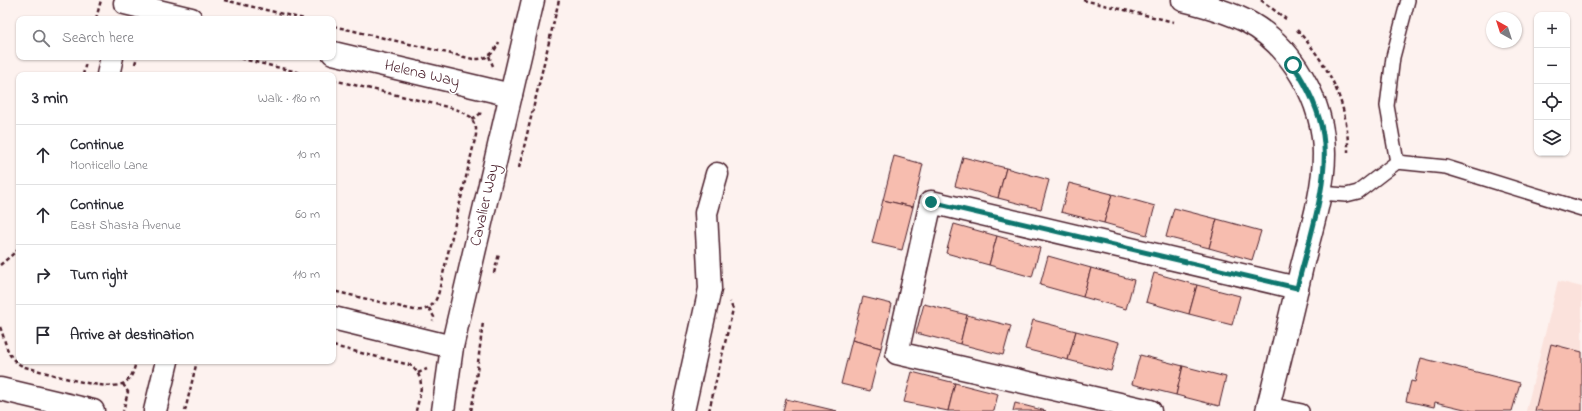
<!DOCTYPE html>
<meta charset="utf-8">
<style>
:root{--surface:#fff;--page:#f2f2f3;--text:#2b2b33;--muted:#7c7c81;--line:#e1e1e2}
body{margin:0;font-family:"Indie Flower",sans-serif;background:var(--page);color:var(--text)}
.controls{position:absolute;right:12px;top:12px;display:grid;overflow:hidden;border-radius:8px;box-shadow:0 1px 3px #0004}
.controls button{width:36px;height:36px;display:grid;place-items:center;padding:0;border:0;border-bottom:1px solid var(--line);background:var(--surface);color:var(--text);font:20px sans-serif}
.compass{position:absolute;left:1486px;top:12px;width:36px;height:36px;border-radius:50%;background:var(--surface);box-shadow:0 1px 3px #0004;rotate:321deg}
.stop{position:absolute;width:12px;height:12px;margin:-9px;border:3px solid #0f766e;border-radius:50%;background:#fff}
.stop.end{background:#0f766e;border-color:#fff;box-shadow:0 1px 4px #0008}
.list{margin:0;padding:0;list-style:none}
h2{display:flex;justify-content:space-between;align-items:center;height:52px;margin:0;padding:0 16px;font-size:17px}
h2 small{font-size:13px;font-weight:400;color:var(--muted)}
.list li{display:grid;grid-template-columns:26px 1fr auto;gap:12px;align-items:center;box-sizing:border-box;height:60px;padding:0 16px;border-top:1px solid var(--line)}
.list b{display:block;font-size:15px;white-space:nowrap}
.list p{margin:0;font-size:13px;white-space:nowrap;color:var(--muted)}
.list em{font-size:13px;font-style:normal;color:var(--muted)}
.icon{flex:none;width:22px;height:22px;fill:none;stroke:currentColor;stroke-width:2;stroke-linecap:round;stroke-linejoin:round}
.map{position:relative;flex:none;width:1582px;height:411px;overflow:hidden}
.search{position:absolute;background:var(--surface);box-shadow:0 1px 3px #0004;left:16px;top:16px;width:320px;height:44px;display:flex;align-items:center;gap:10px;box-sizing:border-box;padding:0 14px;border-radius:8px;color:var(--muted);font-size:15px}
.panel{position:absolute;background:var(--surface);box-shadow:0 1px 3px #0004;left:16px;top:72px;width:320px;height:292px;border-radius:8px}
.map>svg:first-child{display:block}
.built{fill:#fbe2dc}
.building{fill:#f7bdaf;stroke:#4a1f2b}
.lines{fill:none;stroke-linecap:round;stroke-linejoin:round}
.service-casing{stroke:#4a1f2b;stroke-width:16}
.minor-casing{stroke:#4a1f2b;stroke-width:25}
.path{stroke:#4a1f2b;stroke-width:2.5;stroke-dasharray:4 3;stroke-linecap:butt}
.service{stroke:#fff;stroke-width:13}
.minor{stroke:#fff;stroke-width:22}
.route{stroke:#0f766e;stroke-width:5}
.labels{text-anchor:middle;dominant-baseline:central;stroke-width:3;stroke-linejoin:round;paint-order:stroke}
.street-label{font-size:16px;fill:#4a1f2b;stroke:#fff}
</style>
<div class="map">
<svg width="1582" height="411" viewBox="0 0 1582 411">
<rect width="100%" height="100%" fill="#fdf2ef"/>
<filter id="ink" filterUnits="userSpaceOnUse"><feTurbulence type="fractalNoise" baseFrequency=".025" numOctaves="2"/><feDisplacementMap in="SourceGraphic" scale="8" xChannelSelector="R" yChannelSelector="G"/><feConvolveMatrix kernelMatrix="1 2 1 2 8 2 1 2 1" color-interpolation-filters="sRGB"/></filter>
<g filter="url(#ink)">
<!-- built -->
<polygon class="built" points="1558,281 1582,287 1582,411 1526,411"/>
<!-- building -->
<g class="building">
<polygon points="894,156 923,164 913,207 883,200"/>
<polygon points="963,157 1006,168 998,198 955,186"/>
<polygon points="1006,168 1049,180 1041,209 998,198"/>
<polygon points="1069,183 1112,194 1104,223 1061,212"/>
<polygon points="1112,194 1155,206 1147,235 1104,223"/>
<polygon points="883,200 913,207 902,250 872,243"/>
<polygon points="1174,208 1217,219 1209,248 1166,237"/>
<polygon points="1217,219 1261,231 1252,260 1209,248"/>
<polygon points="954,224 997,236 989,265 946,253"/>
<polygon points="997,236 1040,248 1032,277 989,265"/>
<polygon points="1048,256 1091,268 1083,297 1040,285"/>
<polygon points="1091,268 1134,280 1126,309 1083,297"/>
<polygon points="1154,273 1197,285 1189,314 1146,302"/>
<polygon points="1197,285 1240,296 1232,325 1189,314"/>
<polygon points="863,297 892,304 881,348 852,340"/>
<polygon points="924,304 967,315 960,344 916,333"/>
<polygon points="967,315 1011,326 1003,355 960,344"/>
<polygon points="1033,320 1076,331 1068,360 1025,349"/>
<polygon points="1076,331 1119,342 1111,371 1068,360"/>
<polygon points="852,340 881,348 870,391 841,384"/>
<polygon points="1551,344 1582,352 1582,411 1535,411"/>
<polygon points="1140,355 1183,366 1176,395 1132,384"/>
<polygon points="1421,358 1520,383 1512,411 1473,411 1435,402 1434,407 1406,401 1411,381 1415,382"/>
<polygon points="1183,366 1226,377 1219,406 1176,395"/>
<polygon points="912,372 955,383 948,411 904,402"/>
<polygon points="955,383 998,394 994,411 948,411"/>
<polygon points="786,399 837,411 783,411"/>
<polygon points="1015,403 1046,411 1013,411"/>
</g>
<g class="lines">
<defs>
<g id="service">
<polyline points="1397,162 1387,106 1393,57 1408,0"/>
<polyline points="1320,193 1346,195 1358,192 1397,162 1446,167 1582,209"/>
<polyline points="1269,404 1302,411"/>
</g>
<g id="minor">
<path d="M1183,0c21,5 43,11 63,21 46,24 78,81 78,133 0,37 -13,76 -22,112 -11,49 -23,97 -35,145"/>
<polyline points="125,3 191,19"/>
<polyline points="333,53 511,95"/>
<polyline points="108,75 112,57"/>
<polyline points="333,318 452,347"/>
<polyline points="0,389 93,411"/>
<polyline points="155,411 167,361"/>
<polyline points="443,411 452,347 533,0"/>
<polyline points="683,411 710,289 706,213 717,174"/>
<polyline points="1150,411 897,353 931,202 1297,288"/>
</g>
</defs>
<!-- service casing -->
<use href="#service" class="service-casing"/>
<!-- minor casing -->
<use href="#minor" class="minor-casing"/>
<!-- path -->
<g class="path">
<polyline points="224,0 304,19"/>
<polyline points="1083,0 1174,22"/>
<polyline points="1261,0 1286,19"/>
<polyline points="96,19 101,0"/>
<path d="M333,26l140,33c13,1 21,-5 26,-17"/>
<path d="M1297,30c32,35 52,74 51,122"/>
<polyline points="489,56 493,66"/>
<polyline points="234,57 310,75"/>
<polyline points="135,64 137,57"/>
<polyline points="83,75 86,62"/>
<path d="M333,80l123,29 15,8 5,11v7l-37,156c-3,13 -11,21 -25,19l-81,-19"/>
<polyline points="472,119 480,114 481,110"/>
<polyline points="519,168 559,0"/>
<polyline points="0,265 19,249"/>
<polyline points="494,273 499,254"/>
<polyline points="429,308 434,317 433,321"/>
<path d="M0,327c7,17 6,33 25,40 20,5 81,25 97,17 10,-4 12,-14 14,-23"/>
<path d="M333,346l77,19c17,13 10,28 6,46"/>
<polyline points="418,373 427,369"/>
<polyline points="123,384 128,392 123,411"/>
<polyline points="185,411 197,361"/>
<polyline points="471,411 474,395 483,322"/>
<polyline points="709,411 733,309 730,302"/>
</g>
<!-- service -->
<use href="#service" class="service"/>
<!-- minor -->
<use href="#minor" class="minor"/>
</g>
</g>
<g class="lines" filter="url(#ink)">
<!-- route -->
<path class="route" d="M931,202l366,86c11,-45 33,-107 26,-153 -4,-26 -16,-49 -30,-70"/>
</g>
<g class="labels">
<!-- street labels -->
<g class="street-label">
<text transform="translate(422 74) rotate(13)">Helena Way</text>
<text transform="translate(485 205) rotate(-77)">Cavalier Way</text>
</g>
</g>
</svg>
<div class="controls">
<button>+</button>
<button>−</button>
<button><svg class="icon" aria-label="locate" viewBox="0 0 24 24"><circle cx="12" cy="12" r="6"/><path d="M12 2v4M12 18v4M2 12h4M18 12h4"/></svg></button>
<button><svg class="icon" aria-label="layers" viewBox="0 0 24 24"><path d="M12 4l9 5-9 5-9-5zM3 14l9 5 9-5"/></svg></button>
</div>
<svg class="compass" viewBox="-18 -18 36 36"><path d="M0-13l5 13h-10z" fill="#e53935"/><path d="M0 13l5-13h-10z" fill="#7c7c81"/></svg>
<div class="stop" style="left:1293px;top:65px"></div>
<div class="stop end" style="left:931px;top:202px"></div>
<div class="search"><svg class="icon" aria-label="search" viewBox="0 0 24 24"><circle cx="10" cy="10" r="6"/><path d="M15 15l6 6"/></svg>Search here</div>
<section class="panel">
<h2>3 min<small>Walk · 180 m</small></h2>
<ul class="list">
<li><svg class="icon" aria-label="ahead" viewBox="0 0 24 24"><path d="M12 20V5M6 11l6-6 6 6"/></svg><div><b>Continue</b><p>Monticello Lane</p></div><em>10 m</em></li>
<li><svg class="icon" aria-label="ahead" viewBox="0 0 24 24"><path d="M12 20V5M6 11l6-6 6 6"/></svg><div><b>Continue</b><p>East Shasta Avenue</p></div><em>60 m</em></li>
<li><svg class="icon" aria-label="right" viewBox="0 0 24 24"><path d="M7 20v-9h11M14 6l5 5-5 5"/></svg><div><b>Turn right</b></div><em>110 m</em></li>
<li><svg class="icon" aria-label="arrive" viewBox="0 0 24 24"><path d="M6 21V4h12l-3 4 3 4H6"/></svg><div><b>Arrive at destination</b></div></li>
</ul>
</section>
</div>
